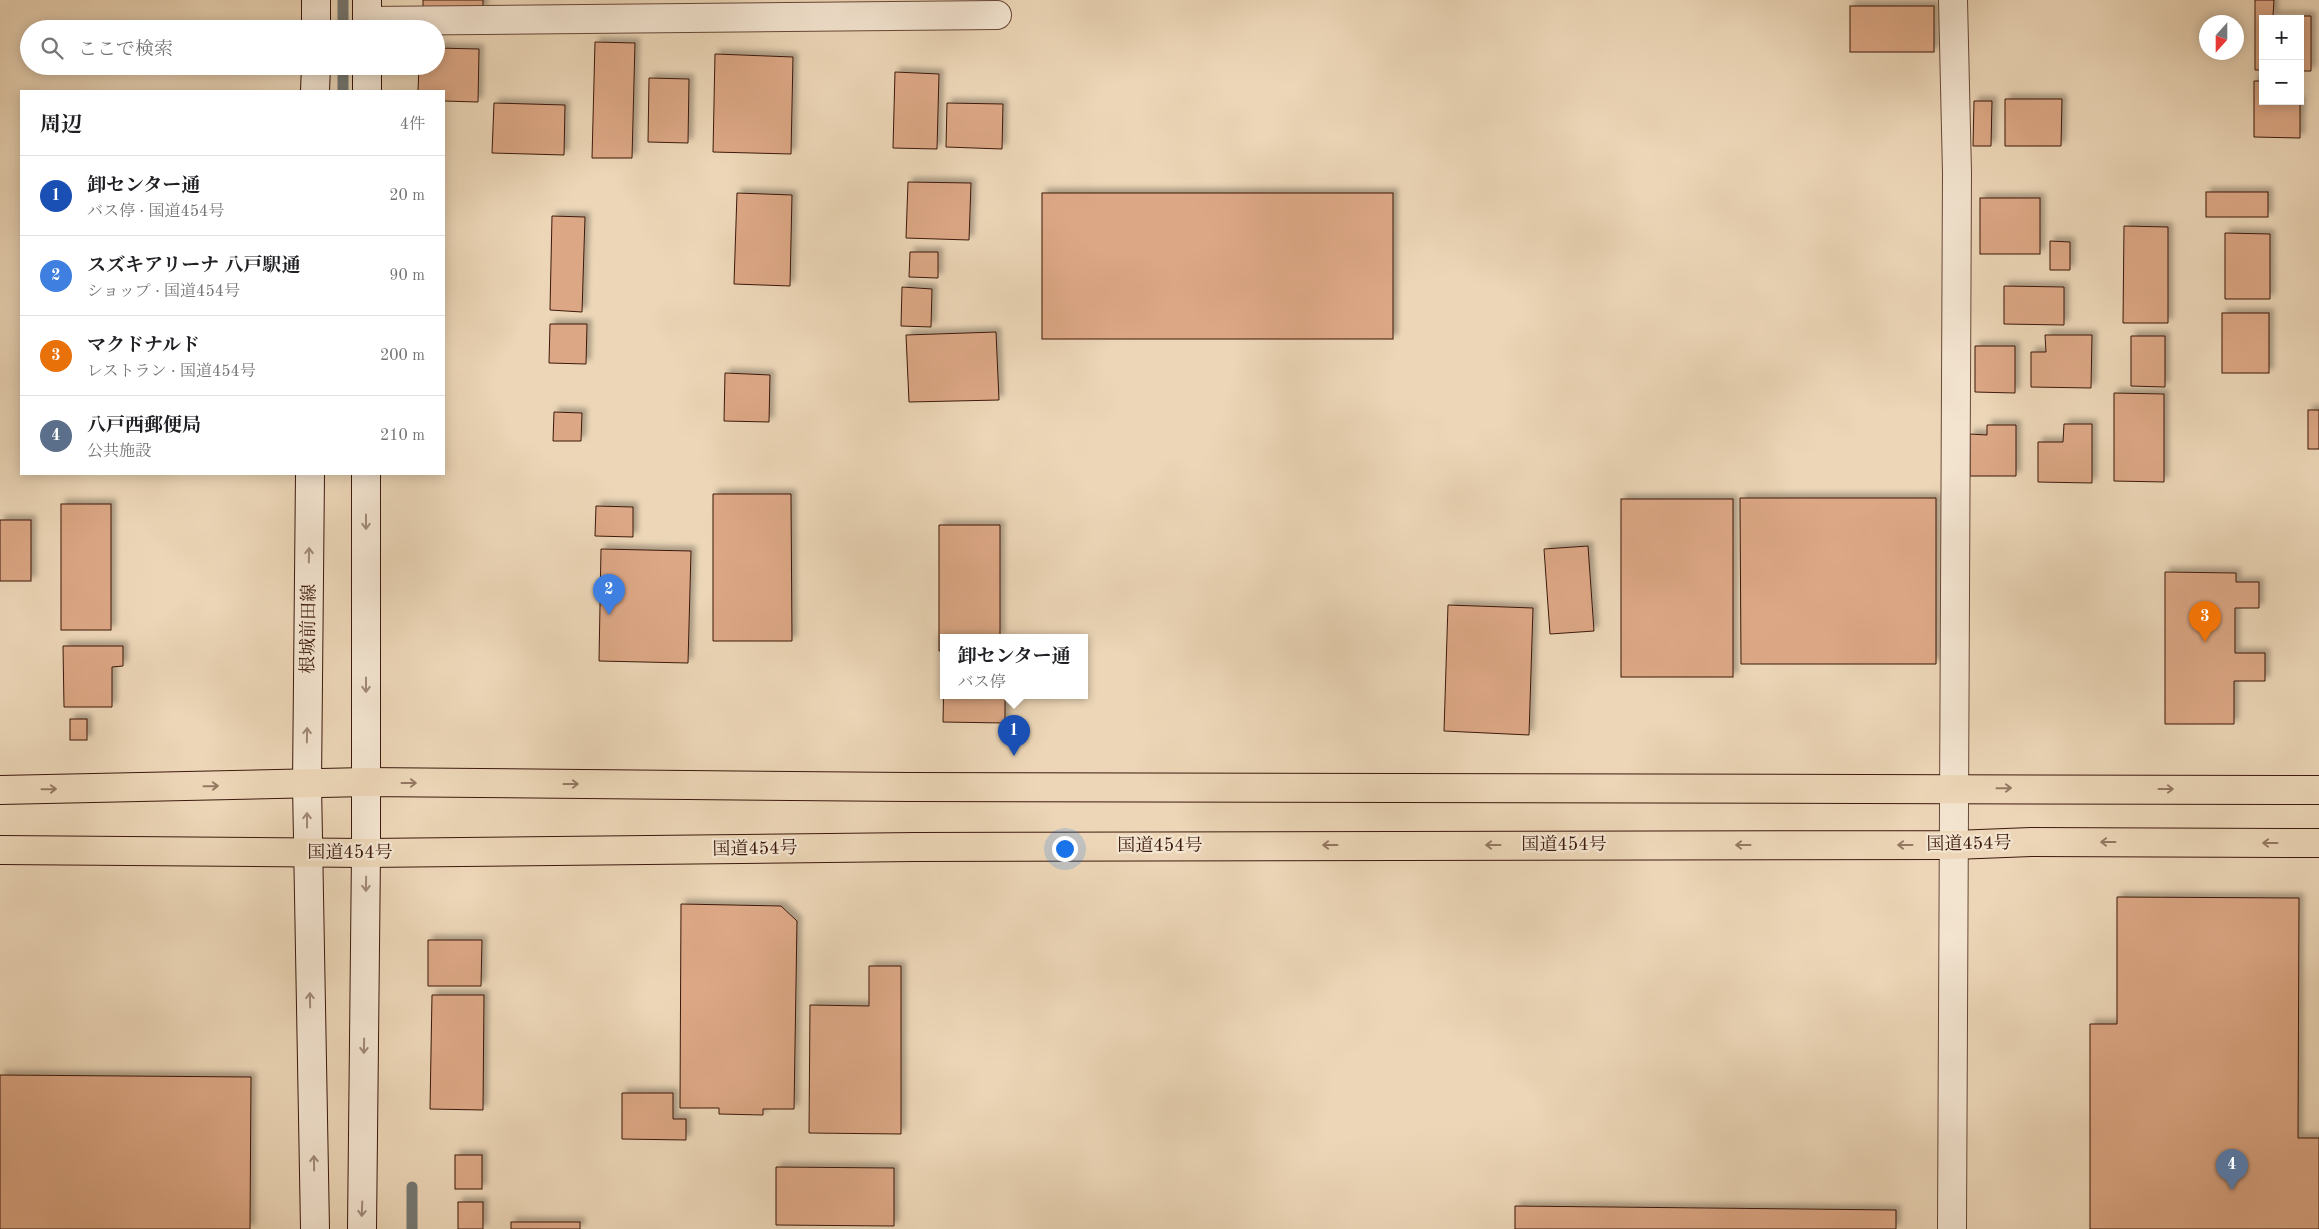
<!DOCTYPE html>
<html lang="ja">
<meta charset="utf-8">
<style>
:root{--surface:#fff;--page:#f6f6f6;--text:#202124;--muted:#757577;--line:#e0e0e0;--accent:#ea580c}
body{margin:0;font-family:"Old Standard TT","Noto Serif JP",serif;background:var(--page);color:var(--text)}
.controls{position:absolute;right:15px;top:15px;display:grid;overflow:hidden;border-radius:0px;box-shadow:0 2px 12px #0003}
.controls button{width:45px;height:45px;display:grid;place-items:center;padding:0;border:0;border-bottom:1px solid var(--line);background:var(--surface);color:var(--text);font:25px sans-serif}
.compass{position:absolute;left:2199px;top:15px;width:45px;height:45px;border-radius:50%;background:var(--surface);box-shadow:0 2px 12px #0003;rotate:201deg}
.you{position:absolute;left:1064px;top:848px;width:18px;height:18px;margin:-12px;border:4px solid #fff;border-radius:50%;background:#1a73e8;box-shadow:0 0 0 8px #1a73e833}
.badge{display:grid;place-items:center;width:32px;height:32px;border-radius:50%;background:var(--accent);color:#fff;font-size:16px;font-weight:700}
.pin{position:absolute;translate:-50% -41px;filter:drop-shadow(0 1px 2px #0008)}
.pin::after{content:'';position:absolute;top:26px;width:18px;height:15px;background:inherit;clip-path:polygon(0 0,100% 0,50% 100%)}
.popup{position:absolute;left:940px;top:634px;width:148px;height:65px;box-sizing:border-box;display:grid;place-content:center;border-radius:0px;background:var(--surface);filter:drop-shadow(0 1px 4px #0005);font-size:16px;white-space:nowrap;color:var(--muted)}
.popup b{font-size:19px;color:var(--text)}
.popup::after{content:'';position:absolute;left:50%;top:100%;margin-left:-10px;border:10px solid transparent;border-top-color:var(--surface)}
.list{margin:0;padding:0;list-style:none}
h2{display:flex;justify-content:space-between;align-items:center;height:65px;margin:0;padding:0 20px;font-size:21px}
h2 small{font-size:16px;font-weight:400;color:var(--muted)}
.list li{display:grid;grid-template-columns:32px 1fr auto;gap:15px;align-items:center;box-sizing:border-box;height:80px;padding:0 20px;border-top:1px solid var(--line)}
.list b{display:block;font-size:19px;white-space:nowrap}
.list p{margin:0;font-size:16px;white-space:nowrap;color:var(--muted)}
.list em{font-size:16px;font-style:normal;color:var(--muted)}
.icon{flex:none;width:28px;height:28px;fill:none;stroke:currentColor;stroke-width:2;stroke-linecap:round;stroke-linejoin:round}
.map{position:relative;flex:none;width:2319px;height:1229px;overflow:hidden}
.search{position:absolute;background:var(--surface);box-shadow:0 2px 12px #0003;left:20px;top:20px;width:425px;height:55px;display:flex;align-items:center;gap:12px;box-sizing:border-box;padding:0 18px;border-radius:28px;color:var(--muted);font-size:19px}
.panel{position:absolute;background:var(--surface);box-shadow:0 2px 12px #0003;left:20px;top:90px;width:425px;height:385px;border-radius:0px}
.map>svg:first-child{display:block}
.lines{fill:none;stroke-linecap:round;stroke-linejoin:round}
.stream{stroke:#757873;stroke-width:11}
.building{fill:#dca785;stroke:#3c190c;filter:url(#shadow)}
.street-casing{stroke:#684837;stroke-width:30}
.secondary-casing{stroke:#3c190c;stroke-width:30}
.highway-casing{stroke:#3c190c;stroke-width:30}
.street{stroke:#f3e4d0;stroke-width:28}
.secondary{stroke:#f3e4d0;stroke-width:28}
.highway{stroke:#ecd6b7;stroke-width:28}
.oneway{stroke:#a18978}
.oneway2{stroke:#947862}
.labels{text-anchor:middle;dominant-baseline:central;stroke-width:4.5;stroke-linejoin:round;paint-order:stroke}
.street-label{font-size:18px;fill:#3c190c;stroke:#f3e4d0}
</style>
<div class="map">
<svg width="2319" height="1229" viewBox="0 0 2319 1229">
<defs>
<filter id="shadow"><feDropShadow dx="4.5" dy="-4.5" stdDeviation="2.5" flood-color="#0004"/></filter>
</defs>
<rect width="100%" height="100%" fill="#ecd6b7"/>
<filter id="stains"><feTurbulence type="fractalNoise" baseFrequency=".004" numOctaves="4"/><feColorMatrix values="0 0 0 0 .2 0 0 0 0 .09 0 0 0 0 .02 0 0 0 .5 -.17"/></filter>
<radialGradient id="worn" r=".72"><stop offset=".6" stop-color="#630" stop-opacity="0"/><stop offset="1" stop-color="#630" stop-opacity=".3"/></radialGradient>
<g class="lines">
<!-- stream -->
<g class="stream">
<polyline points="343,29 343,0"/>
<polyline points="343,91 343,66"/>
<polyline points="412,1229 412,1187"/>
</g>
</g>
<!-- building -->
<g class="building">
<polygon points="423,0 483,0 483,11 423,9"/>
<polygon points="2255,0 2274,0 2273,16 2311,16 2311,71 2300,71 2300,19 2263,19 2263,70 2255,70"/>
<rect x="1850" y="6" width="84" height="46"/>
<polygon points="595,42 635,43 632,158 592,158"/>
<polygon points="436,48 479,49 478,102 444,101 444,91 418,91 419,66 436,66"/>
<polygon points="715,54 793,57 791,154 713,152"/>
<polygon points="895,72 939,74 937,149 893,148"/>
<polygon points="649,78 689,79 688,143 648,142"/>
<polygon points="2254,81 2263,81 2263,101 2300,101 2300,138 2254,137"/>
<polygon points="2005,99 2062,99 2061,146 2005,146"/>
<polygon points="1974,101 1992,101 1991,146 1973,146"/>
<polygon points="494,103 565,105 564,155 492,153"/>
<polygon points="947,103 1003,104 1002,149 946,147"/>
<polygon points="908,182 971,183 969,240 906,238"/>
<rect x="2206" y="192" width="62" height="25"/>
<polygon points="737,193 792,195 790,286 734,284"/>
<rect x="1042" y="193" width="351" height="146"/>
<rect x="1980" y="198" width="60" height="56"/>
<polygon points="552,216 585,217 582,312 550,310"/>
<polygon points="2124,226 2168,227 2168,323 2123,323"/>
<polygon points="2225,233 2270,234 2270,299 2225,299"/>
<polygon points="2050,241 2070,242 2070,270 2050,270"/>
<polygon points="910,252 938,252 938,278 909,277"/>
<polygon points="2004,286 2064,287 2064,325 2004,324"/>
<polygon points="902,287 932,289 931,327 901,326"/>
<rect x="2222" y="313" width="47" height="60"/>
<polygon points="550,324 587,324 586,364 549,363"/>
<polygon points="996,332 999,400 909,402 906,335"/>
<polygon points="2045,335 2092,335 2091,388 2031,387 2031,352 2046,352"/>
<polygon points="2131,336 2165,336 2165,387 2131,386"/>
<polygon points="1975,346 2015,346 2015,393 1975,392"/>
<polygon points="725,373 770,375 769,422 724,421"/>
<polygon points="2114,393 2164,394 2164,482 2114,481"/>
<rect x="2308" y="410" width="11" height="39"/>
<polygon points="554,412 582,413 581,441 553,441"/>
<polygon points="2064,424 2092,424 2092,483 2038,482 2038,442 2063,442"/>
<polygon points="1987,425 2016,425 2016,476 1970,476 1970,434 1987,435"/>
<polygon points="713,494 791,494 792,641 713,641"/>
<polygon points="1740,498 1936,498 1936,664 1741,664"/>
<rect x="1621" y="499" width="112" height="178"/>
<rect x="61" y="504" width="50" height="126"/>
<polygon points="596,506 633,507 633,537 595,536"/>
<rect x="0" y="520" width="31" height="61"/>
<polygon points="939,525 1000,525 1000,637 944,637 944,651 939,651"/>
<polygon points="1588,546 1594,631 1550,634 1544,549"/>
<polygon points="601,549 691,551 688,663 599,661"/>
<polygon points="2165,572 2236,573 2236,582 2259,582 2259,608 2235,608 2235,653 2265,653 2265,681 2234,681 2234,724 2165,724"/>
<polygon points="1448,605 1533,608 1529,735 1444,731"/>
<polygon points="63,646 123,646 123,666 112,667 112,707 64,707"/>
<polygon points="944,674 944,695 1005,695 1005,723 943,722"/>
<rect x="70" y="719" width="17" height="21"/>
<polygon points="2117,897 2299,898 2298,1138 2319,1138 2319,1229 2090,1229 2090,1024 2117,1024"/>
<polygon points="681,904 781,906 797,921 794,1109 763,1109 763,1115 719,1114 719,1108 680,1108"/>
<polygon points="428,940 482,940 481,986 428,986"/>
<polygon points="869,966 901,966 901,1134 809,1133 810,1005 869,1006"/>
<polygon points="432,995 484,995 483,1110 430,1109"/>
<polygon points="0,1075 251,1077 250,1229 0,1229"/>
<polygon points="622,1093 673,1093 673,1119 686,1119 686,1140 622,1139"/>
<rect x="455" y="1155" width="27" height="34"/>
<polygon points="776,1167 894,1168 894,1226 776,1225"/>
<rect x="458" y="1202" width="25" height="27"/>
<polygon points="1515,1206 1896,1210 1896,1229 1515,1229"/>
<rect x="511" y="1222" width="69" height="7"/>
</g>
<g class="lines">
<defs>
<g id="street">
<polyline points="367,21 997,15"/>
<polyline points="1952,1229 1957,173 1953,0"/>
</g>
<g id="secondary">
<polyline points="316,29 316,0"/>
<polyline points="367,29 367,0"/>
<polyline points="315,91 316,66"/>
<polyline points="367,91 367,66"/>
<polyline points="310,474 307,784 315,1229"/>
<polyline points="362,1229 366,853 366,474"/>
</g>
<g id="highway">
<polyline points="0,790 366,782 909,787 2319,790"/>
<polyline points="0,850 366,853 915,847 1954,845 2031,842 2319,843"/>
</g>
</defs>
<!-- street casing -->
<use href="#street" class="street-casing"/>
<!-- secondary casing -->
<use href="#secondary" class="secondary-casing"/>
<!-- highway casing -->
<use href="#highway" class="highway-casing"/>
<!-- street -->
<use href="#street" class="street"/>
<!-- secondary -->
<use href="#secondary" class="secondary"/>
<!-- highway -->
<use href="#highway" class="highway"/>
</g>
<!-- one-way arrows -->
<defs><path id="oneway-shaft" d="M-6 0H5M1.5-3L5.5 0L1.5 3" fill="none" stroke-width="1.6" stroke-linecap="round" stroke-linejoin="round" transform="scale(1.25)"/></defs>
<g class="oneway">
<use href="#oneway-shaft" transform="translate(366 522) rotate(90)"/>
<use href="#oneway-shaft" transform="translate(309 555) rotate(-89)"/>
<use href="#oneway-shaft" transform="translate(366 685) rotate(90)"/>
<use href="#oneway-shaft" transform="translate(307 735) rotate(-89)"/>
<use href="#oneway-shaft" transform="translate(307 820) rotate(-90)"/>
<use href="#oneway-shaft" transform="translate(366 884) rotate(91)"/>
<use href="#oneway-shaft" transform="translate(310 1000) rotate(-91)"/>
<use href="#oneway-shaft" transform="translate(364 1046) rotate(91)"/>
<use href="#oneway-shaft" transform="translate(314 1163) rotate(-91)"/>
<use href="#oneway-shaft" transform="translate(362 1209) rotate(92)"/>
</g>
<g class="oneway2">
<use href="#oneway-shaft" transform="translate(409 783)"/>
<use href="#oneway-shaft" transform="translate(571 784)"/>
<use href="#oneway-shaft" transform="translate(211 786) rotate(-1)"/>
<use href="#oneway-shaft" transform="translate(2004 788) rotate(-1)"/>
<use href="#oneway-shaft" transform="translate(49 789) rotate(-1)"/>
<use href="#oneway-shaft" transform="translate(2166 789)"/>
<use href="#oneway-shaft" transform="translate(2108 842) rotate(-180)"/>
<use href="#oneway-shaft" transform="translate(2270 843) rotate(-180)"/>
<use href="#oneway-shaft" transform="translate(1330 845) rotate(180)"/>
<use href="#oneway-shaft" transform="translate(1493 845) rotate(180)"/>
<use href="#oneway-shaft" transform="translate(1743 845) rotate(-180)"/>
<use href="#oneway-shaft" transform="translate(1905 845) rotate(-180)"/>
</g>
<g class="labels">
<!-- street labels -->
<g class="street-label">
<text transform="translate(309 629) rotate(-89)">根城前田線</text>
<text transform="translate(1969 844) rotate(-1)">国道454号</text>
<text x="1564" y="845">国道454号</text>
<text x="1160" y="846">国道454号</text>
<text transform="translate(755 849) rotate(-1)">国道454号</text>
<text x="350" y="853">国道454号</text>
</g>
</g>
<rect width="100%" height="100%" filter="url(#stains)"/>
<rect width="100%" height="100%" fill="url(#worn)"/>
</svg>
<div class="controls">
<button>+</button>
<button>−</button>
</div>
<svg class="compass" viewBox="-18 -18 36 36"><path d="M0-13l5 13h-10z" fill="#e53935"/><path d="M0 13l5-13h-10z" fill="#757577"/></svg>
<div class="you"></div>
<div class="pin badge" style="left:1014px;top:756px;background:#1a4fb4">1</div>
<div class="popup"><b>卸センター通</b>バス停</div>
<div class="pin badge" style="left:609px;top:615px;background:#3f7fe0">2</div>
<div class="pin badge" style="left:2205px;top:642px;background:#e8710a">3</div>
<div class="pin badge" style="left:2232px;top:1190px;background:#5c6f8a">4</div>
<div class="search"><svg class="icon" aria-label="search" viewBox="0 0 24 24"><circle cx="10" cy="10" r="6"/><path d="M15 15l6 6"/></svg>ここで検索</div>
<section class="panel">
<h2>周辺<small>4件</small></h2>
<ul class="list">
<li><span class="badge" style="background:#1a4fb4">1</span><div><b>卸センター通</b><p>バス停 · 国道454号</p></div><em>20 m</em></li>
<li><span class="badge" style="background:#3f7fe0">2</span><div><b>スズキアリーナ 八戸駅通</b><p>ショップ · 国道454号</p></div><em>90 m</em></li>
<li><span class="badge" style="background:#e8710a">3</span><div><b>マクドナルド</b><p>レストラン · 国道454号</p></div><em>200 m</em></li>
<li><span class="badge" style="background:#5c6f8a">4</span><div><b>八戸西郵便局</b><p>公共施設</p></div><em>210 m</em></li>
</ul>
</section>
</div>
